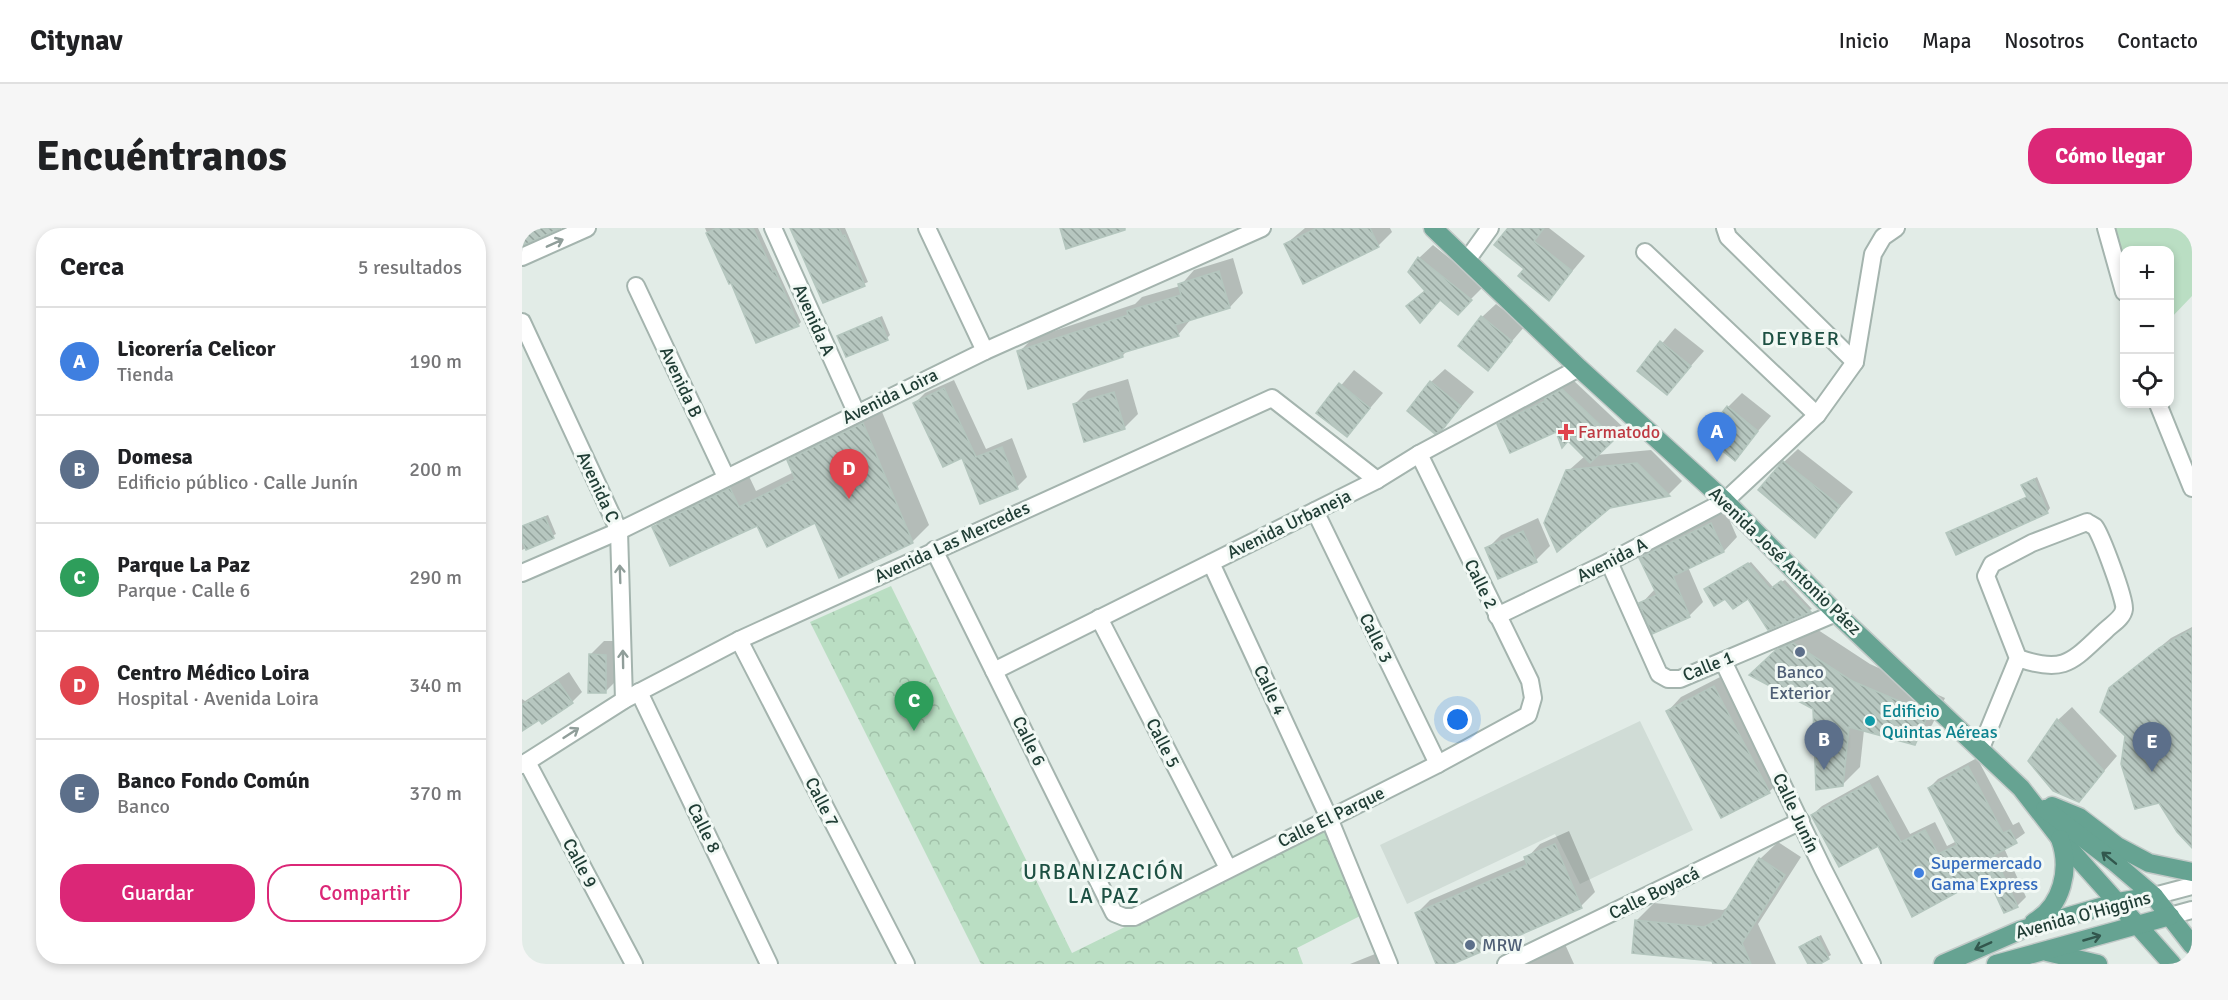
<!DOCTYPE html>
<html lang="es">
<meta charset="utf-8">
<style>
:root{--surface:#fff;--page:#f6f6f6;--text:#202124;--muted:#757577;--line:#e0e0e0;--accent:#db2777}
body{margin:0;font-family:Signika,sans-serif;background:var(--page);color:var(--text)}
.controls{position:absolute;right:18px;top:18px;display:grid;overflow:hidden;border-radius:12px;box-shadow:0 3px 9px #0003}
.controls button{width:54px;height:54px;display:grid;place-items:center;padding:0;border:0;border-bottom:2px solid var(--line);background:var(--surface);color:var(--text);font:30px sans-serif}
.you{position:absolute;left:936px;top:492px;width:21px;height:21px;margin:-15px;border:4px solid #fff;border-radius:50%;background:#1a73e8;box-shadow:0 0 0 9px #1a73e833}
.badge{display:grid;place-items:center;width:39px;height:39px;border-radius:50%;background:var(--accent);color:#fff;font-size:20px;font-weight:700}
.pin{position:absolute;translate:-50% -50px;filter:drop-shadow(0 2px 3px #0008)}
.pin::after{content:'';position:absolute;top:32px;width:21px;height:18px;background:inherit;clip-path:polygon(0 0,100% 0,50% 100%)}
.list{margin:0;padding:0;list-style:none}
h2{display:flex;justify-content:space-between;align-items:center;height:78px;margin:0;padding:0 24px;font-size:26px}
h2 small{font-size:20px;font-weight:400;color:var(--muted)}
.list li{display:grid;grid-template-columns:39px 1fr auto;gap:18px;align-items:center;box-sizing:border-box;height:108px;padding:0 24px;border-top:2px solid var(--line)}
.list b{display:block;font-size:22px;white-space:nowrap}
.list p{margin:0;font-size:20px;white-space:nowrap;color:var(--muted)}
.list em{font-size:20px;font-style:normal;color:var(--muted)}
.actions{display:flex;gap:12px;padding:18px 24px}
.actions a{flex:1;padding:14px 0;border:2px solid var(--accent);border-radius:24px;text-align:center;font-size:21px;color:var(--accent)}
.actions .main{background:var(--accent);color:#fff}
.icon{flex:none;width:33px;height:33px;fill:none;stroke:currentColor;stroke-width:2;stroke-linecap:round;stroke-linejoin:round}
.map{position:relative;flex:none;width:1670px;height:736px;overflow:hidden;border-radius:24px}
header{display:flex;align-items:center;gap:36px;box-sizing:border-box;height:84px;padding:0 30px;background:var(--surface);border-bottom:2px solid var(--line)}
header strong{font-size:28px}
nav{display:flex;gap:33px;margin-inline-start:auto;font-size:21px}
.intro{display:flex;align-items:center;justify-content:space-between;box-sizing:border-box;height:144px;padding:0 36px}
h1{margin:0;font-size:42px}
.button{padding:15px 27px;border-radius:24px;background:var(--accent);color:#fff;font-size:21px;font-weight:700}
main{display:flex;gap:36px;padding:0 36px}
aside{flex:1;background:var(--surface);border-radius:24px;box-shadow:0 3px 9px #0003}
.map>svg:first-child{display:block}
.built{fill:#d0dcd6}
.green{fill:#badec3}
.forest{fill:url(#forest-crowns)}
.shadow{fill:#0003}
.building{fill:url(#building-back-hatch);stroke:#b4c6be;stroke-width:1.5}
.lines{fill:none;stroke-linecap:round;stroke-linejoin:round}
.minor-casing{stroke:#a4b4ae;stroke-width:20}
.major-casing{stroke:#c1c9c7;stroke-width:21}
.minor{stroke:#fff;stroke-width:16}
.major{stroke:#66a392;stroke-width:18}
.oneway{stroke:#909e9a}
.oneway2{stroke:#32574d}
.health-dot{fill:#e0444e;stroke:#f2f9f5;stroke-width:2}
.service-dot{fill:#5c6f8a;stroke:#f2f9f5;stroke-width:2}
.culture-dot{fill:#0f9aa8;stroke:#f2f9f5;stroke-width:2}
.shop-dot{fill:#3f7fe0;stroke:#f2f9f5;stroke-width:2}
.labels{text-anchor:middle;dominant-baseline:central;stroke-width:6;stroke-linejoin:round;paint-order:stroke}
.street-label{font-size:18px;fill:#213e36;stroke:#f2f9f5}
.health-label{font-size:18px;fill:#be3a42;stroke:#f2f9f5;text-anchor:start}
.service-label{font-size:18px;fill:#4e5e75;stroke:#f2f9f5}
.culture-label{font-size:18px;fill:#0d838f;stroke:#f2f9f5;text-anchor:start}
.shop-label{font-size:18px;fill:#366cbe;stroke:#f2f9f5;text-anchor:start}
.neighbourhood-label{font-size:20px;letter-spacing:1.5px;fill:#1d5043;stroke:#f2f9f5}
.quarter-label{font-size:21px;letter-spacing:1.5px;fill:#1d5043;stroke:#f2f9f5}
</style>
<header>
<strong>Citynav</strong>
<nav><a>Inicio</a><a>Mapa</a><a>Nosotros</a><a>Contacto</a></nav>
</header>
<div class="intro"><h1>Encuéntranos</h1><a class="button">Cómo llegar</a></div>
<main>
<aside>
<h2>Cerca<small>5 resultados</small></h2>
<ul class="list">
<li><span class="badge" style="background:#3f7fe0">A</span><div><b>Licorería Celicor</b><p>Tienda</p></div><em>190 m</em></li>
<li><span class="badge" style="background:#5c6f8a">B</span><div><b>Domesa</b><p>Edificio público · Calle Junín</p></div><em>200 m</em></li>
<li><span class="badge" style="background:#2e9e5b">C</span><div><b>Parque La Paz</b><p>Parque · Calle 6</p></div><em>290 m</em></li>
<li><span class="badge" style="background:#e0444e">D</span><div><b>Centro Médico Loira</b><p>Hospital · Avenida Loira</p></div><em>340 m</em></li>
<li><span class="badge" style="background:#5c6f8a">E</span><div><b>Banco Fondo Común</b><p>Banco</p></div><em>370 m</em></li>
</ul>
<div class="actions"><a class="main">Guardar</a><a>Compartir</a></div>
</aside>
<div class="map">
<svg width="1670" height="736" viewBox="0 0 1670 736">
<defs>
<pattern id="forest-crowns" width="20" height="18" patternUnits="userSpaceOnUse" patternTransform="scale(1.5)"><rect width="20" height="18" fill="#badec3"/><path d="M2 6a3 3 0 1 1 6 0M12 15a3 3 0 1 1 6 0" fill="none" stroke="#a0c0a8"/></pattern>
<pattern id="building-back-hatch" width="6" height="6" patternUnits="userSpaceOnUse" patternTransform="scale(1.5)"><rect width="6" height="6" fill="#b7c7c0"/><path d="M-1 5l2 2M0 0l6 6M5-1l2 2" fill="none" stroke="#94a39d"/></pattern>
</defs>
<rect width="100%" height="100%" fill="#e2ece7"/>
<!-- built -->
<polygon class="built" points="1118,493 1171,602 1058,656 1033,606 885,676 858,617"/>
<!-- green -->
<polygon class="green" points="1584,0 1670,0 1670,68 1648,91 1648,22 1602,22 1602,64"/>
<!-- forest -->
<polygon class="forest" points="369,358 550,725 804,600 838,688 775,720 781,736 459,736 288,394"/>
<!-- shadow -->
<g class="shadow">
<polygon points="183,0 236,0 279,94 276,97 195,23 193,24"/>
<polygon points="271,0 323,0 346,54 302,73"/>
<polygon points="783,0 868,0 870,4 856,18 764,16"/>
<polygon points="988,0 1027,0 1063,28 1027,71"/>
<polygon points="911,17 962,58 936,84 919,71 898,93 886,78 904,61 897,30"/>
<polygon points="711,30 721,65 708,79 669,91 656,107 607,121 600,128 497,124 511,110 613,76 620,69 658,58 672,42"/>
<polygon points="974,76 1003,98 966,141 960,89"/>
<polygon points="360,88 368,107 365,110 317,108"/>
<polygon points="1153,100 1182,123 1145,165 1117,143"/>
<polygon points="923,141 952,164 921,200 909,154"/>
<polygon points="832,142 861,165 825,207 796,185"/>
<polygon points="606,151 616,186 602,200 552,177 566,163"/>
<polygon points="432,152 464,221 490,210 505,249 495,259 441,228 393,175 403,165"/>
<polygon points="1051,152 1102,200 1074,227 1129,222 1160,253 1147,266 1087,278 1046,243 1063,228 1035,202 977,196 987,186 1029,166"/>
<polygon points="1220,165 1249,188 1212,231 1206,179"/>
<polygon points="358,179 407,297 390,314 293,293 132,299 148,282 225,244 234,263 272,244 266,233 283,216"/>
<polygon points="1276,221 1331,264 1293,308 1262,234"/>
<polygon points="1515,249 1528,280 1526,283 1435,325 1426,306 1429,303 1506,268 1501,257"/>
<polygon points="1203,282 1215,309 1202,323 1166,339 1181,374 1167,388 1119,376 1133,361 1119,330 1133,316"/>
<polygon points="26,287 34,306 0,322 0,298"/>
<polygon points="1016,290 1028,318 1014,332 965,321 979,307"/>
<polygon points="1229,334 1251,359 1263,352 1290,381 1246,401 1226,369 1204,369 1187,358"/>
<polygon points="1290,398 1348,436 1423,470 1410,497 1393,515 1342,502 1338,539 1320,557 1293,480 1247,429 1274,404"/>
<polygon points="1670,399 1670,617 1604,508 1588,461 1649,410"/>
<polygon points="82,413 97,413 97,450 83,464 68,427"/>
<polygon points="47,444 60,464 50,474 0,501 0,471 3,473"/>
<polygon points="1206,445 1261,550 1247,564 1146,483 1159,469"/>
<polygon points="1550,479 1595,528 1557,572 1507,533 1536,492"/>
<polygon points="1455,530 1491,597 1497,594 1503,605 1482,620 1504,669 1495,678 1466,646 1391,687 1357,616 1290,587 1300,578 1356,547 1388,606 1413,594 1425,618 1435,613 1407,560 1416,551"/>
<polygon points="1047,603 1073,664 1059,678 927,736 894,686 908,672 1004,631 1018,616"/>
<polygon points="1256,614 1279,629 1236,696 1254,736 1193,736 1191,731 1114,693 1132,675 1201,682 1208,678 1238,631"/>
<polygon points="1299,707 1309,727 1295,736 1282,716"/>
<polygon points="1042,714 1052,736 1003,736"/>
<polygon points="868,720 875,736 828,736"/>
</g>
<!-- building -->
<g class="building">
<polygon points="0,0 39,0 0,18"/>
<polygon points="195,0 231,0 251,44 253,43 277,98 234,115 209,55 207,56 184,5"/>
<polygon points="268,0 317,0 320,8 323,7 343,58 301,75"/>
<polygon points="538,0 603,0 603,2 544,21"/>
<polygon points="795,0 848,0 857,19 781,56 762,16"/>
<polygon points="986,0 1022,0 1012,13 1050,43 1027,73 996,48 1002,41 972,17"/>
<polygon points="896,29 950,72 936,87 918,72 898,95 884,78 903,63 886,44"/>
<polygon points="697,43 708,80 653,97 657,108 600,125 601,129 506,161 495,123 606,87 605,83 659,67 656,56"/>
<polygon points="959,88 990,113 966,143 936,118"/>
<polygon points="357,90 366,112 324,129 315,108"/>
<polygon points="1138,113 1169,138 1145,167 1115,143"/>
<polygon points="908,153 939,178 921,201 913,206 885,183"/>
<polygon points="817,155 848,180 825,209 794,185"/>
<polygon points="422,160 454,229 480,219 496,261 458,276 440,230 421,239 391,175"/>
<polygon points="1040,161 1093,211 1068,235 1046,213 1040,220 1034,204 988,225 975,196 1023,173 1023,170"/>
<polygon points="592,164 603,201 562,214 551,176"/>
<polygon points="1205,178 1236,203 1213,233 1182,208"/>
<polygon points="341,195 391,315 317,350 293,295 245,319 235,298 148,338 130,299 208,260 217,279 273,251 265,232"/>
<polygon points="1261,233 1318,278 1293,310 1236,262"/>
<polygon points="1115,235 1148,268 1088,280 1035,324 1022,295 1044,242"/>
<polygon points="1512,251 1526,285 1434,327 1424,305 1505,269 1499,257"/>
<polygon points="23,289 32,310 4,322 0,313 0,298"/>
<polygon points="1189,295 1202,324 1151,348 1168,389 1130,406 1117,375 1135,367 1117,330"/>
<polygon points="1001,303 1015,334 976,351 963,320"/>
<polygon points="1226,335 1248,361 1259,353 1289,384 1246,402 1226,371 1211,381 1203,371 1192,378 1182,361"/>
<polygon points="1670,401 1670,620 1655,604 1637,575 1613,581 1599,536 1603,508 1578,484 1587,460 1637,420"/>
<polygon points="1271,415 1330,453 1403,484 1406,487 1393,517 1327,499 1321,558 1294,562 1291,481 1227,447 1254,422"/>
<polygon points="67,426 84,427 84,465 66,465"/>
<polygon points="36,453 51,475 20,496 17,492 0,503 0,477"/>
<polygon points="1192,458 1248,565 1199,590 1144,483"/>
<polygon points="1535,491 1582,543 1557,574 1531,563 1506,533"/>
<polygon points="1446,538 1481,605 1488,602 1495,615 1472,627 1496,679 1482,685 1465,648 1390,689 1356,618 1317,639 1289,587 1347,555 1379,614 1403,602 1416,626 1435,617 1406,560"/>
<polygon points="1033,616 1060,680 931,736 914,736 893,685 1005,637 1002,629"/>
<polygon points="1237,630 1263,647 1220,715 1229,736 1191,736 1190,733 1110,725 1113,692 1182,699 1199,690"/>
<polygon points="1296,709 1307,731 1298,736 1286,736 1277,719"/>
</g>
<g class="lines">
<defs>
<g id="minor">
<polyline points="251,0 334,184"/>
<polyline points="405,0 463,123"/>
<polyline points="1203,0 1206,9 1333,134"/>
<polyline points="1584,0 1602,64"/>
<polyline points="1123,24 1295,187"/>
<polyline points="0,29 65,0"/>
<polyline points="945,32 968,0"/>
<polyline points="114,58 204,249"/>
<polyline points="0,94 97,303 102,472"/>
<polyline points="1636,176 1670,260"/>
<polyline points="793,283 916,536"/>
<polyline points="412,322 592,685 602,689 612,689 916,536 1006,487 1011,470 1008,453 897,226"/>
<polyline points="1087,334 1137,446 1146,451 1158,451 1314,385"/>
<polyline points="689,335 807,590 867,736"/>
<polyline points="0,345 97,303 463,123 740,0"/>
<polyline points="975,388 1087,334 1203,273 1295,187 1333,134 1351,26 1361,9 1374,0"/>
<polyline points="577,390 706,640"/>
<polyline points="217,412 384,736"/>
<polyline points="1201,433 1301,641 1350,736"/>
<polyline points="472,443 855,252 897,226 1057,140"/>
<polyline points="117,464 247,736"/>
<path d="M1459,520l37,-90 -32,-82 6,-12 40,-21 55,-21c1,1 7,4 8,5 6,8 31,74 29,82 -1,9 -12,15 -18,21 -33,30 -40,45 -88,28"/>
<polyline points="5,534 112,736"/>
<polyline points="0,537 102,472 217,412 750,170 855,252"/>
<polyline points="1632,668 1670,658"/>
<polyline points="1648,688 1670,682"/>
<polyline points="984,736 1279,593"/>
</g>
<g id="major">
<polyline points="911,0 1057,140 1203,273 1314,385 1499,560 1537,609 1650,736"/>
<polyline points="1530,578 1557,589 1595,618 1627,635 1670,644"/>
<polyline points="1523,581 1591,633 1632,668 1670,717"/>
<path d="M1512,694c28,-16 37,-53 26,-83"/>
<polyline points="1525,724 1576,736"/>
<polyline points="1421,736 1499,702 1596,674 1632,668"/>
<polyline points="1474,736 1648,688"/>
</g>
</defs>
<!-- minor casing -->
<use href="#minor" class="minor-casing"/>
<!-- major casing -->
<use href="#major" class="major-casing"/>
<!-- minor -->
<use href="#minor" class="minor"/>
<!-- major -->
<use href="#major" class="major"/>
</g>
<!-- one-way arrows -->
<defs><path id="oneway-shaft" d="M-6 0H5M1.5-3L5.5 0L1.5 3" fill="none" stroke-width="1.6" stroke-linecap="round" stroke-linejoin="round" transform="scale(1.5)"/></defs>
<g class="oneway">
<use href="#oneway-shaft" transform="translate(33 15) rotate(-24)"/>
<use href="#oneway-shaft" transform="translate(98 346) rotate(-92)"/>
<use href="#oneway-shaft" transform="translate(101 431) rotate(-91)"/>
<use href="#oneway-shaft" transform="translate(49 505) rotate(-33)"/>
</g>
<g class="oneway2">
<use href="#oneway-shaft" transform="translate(1587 630) rotate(-141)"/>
<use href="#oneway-shaft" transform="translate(1570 710) rotate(-16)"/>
<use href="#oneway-shaft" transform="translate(1461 718) rotate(156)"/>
</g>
<!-- markers -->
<path class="health-dot" d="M1041 195h6v6h6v6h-6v6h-6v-6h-6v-6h6z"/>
<g class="service-dot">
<circle cx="1278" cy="424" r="6"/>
<circle cx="948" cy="717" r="6"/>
</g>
<circle class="culture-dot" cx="1348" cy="493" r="6"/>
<circle class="shop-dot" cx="1397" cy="645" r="6"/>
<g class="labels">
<!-- street labels -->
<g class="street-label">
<text transform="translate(292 92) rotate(66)">Avenida A</text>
<text transform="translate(159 154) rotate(65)">Avenida B</text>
<text transform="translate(368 168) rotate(-26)">Avenida Loira</text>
<text transform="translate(76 259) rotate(65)">Avenida C</text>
<text transform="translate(767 296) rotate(-26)">Avenida Urbaneja</text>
<text transform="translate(430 314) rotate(-25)">Avenida Las Mercedes</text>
<text transform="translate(1090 332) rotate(-27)">Avenida A</text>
<text transform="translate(1263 333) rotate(44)">Avenida José Antonio Páez</text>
<text transform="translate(959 356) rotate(64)">Calle 2</text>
<text transform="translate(854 410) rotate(64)">Calle 3</text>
<text transform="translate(1186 438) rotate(-22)">Calle 1</text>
<text transform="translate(748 462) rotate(65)">Calle 4</text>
<text transform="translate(507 513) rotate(64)">Calle 6</text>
<text transform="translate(641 515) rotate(63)">Calle 5</text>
<text transform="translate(300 574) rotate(63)">Calle 7</text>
<text transform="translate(1274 585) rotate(65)">Calle Junín</text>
<text transform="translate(809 589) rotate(-26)">Calle El Parque</text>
<text transform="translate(182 600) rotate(64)">Calle 8</text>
<text transform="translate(58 635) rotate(62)">Calle 9</text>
<text transform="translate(1132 665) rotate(-26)">Calle Boyacá</text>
<text transform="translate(1561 687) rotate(-15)">Avenida O'Higgins</text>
</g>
<!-- health labels -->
<g class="health-label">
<text x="1056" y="204">Farmatodo</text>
</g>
<!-- service labels -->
<g class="service-label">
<text x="1278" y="444">Banco<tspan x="1278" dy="21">Exterior</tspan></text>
<text x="960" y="717" text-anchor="start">MRW</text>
</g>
<!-- culture labels -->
<g class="culture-label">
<text x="1360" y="483">Edificio<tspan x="1360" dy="21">Quintas Aéreas</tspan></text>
</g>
<!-- shop labels -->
<g class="shop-label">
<text x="1409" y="635">Supermercado<tspan x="1409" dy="21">Gama Express</tspan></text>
</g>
<!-- neighbourhood labels -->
<g class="neighbourhood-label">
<text x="1279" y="110">DEYBER</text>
</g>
<!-- quarter labels -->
<g class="quarter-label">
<text x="582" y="644">URBANIZACIÓN<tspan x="582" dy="24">LA PAZ</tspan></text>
</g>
</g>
</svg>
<div class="controls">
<button>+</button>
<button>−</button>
<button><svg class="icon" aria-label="locate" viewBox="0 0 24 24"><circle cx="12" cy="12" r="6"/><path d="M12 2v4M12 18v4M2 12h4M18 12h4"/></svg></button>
</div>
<div class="you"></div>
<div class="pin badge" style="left:1195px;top:234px;background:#3f7fe0">A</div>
<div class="pin badge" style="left:1302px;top:542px;background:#5c6f8a">B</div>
<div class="pin badge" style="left:392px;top:503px;background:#2e9e5b">C</div>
<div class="pin badge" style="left:327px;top:271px;background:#e0444e">D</div>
<div class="pin badge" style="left:1630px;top:544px;background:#5c6f8a">E</div>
</div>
</main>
